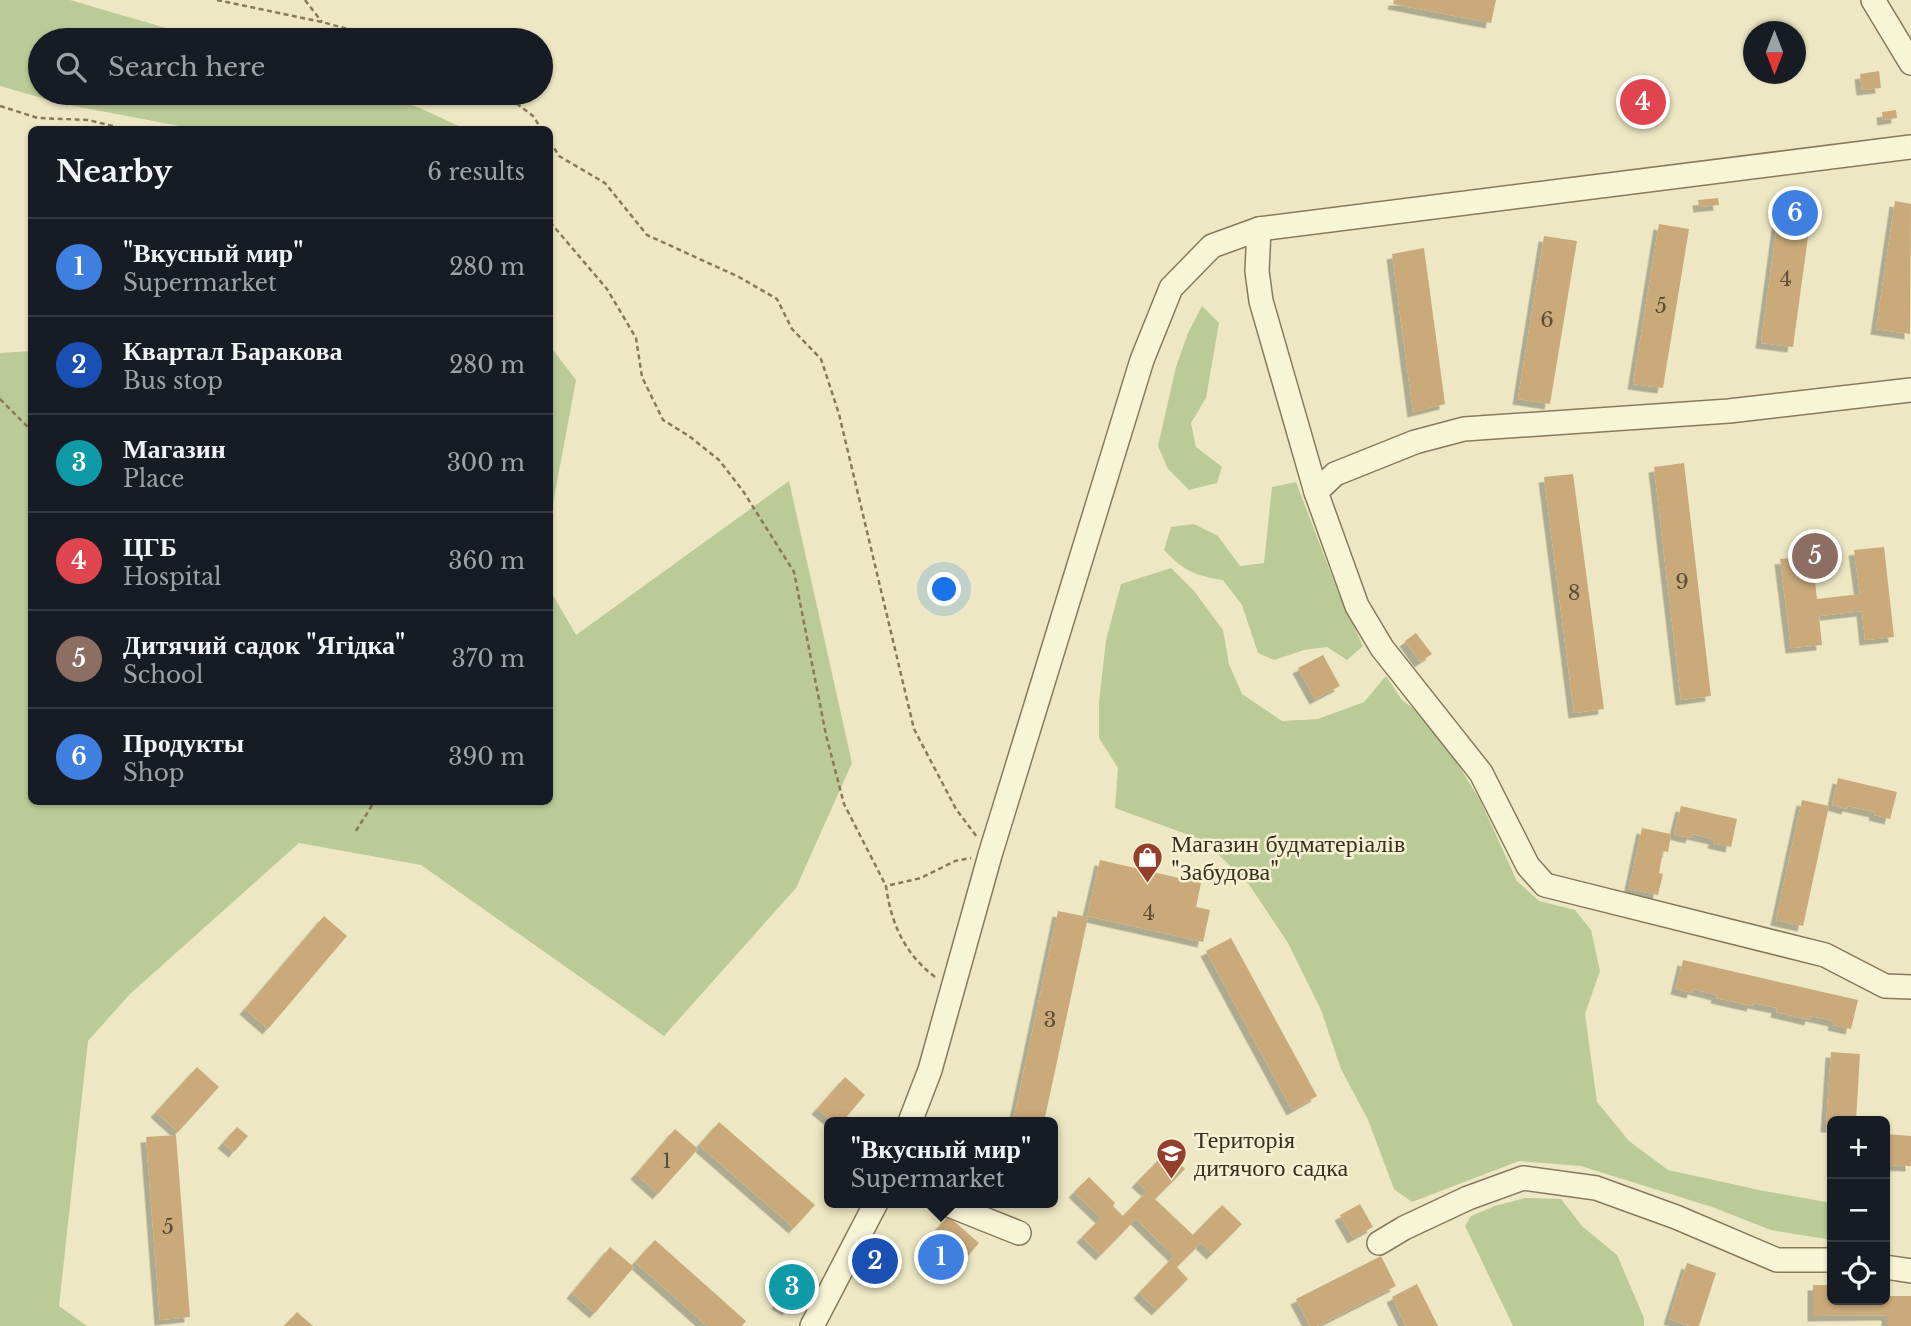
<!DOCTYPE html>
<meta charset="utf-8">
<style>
:root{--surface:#171b24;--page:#20242c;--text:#f1f3f6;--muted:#9ea1a6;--line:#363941;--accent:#0b8043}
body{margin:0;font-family:"Libre Baskerville",serif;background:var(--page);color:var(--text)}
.controls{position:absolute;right:21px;bottom:21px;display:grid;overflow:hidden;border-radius:10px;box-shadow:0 2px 5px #0004}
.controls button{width:63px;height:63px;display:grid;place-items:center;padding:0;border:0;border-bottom:2px solid var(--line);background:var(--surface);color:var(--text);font:35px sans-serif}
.compass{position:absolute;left:1743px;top:21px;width:63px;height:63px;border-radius:50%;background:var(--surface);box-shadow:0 2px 5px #0004;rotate:180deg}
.you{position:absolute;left:945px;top:590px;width:24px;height:24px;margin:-18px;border:5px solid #fff;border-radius:50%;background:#1a73e8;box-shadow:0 0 0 10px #1a73e833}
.badge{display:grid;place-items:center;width:46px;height:46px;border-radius:50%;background:var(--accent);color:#fff;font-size:23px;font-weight:700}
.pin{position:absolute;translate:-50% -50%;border:4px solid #fff;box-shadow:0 2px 7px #0006}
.popup{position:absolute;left:824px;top:1117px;width:234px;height:91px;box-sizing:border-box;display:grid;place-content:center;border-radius:10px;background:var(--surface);filter:drop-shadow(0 2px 5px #0005);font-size:23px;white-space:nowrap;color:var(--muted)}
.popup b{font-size:26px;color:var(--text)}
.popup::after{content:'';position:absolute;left:50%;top:100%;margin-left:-14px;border:14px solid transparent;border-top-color:var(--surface)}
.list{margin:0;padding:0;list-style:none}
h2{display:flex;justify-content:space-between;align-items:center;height:91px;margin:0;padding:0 28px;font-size:30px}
h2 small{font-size:23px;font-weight:400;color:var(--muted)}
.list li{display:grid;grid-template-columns:46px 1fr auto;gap:21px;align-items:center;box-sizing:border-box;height:98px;padding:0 28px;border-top:2px solid var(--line)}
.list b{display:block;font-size:26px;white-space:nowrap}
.list p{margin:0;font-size:23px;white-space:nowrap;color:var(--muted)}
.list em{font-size:23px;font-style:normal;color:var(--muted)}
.icon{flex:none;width:38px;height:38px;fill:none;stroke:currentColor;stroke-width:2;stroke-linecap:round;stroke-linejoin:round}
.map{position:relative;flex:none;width:1911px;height:1326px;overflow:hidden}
.search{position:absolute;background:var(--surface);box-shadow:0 2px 5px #0004;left:28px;top:28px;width:525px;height:77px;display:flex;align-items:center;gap:18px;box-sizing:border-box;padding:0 24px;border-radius:38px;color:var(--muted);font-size:26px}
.panel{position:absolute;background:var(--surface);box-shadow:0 2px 5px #0004;left:28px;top:126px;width:525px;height:679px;border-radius:10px}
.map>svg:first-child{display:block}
.green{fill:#bbcb97}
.building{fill:#caaa7a;filter:url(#shadow)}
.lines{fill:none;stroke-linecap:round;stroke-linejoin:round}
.minor-casing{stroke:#877a5a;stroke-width:26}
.path{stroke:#877a5a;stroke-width:2.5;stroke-dasharray:5 3.5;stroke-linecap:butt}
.minor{stroke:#f8f4d6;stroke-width:23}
.labels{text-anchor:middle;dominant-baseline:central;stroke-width:5;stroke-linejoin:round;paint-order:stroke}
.number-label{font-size:21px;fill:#5c4d35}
.poi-label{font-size:24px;fill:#372e1e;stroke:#f5f1d2;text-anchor:start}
</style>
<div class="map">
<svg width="1911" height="1326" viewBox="0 0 1911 1326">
<defs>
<filter id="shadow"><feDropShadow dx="-5.5" dy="5.5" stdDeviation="0" flood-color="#0004"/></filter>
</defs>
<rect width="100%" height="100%" fill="#ede8c3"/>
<!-- green -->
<g class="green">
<polygon points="0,0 70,0 207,40 40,40 40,93 372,93 420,108 465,129 290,130 179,126 59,103 0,86"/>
<polygon points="1202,306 1219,323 1206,398 1191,423 1196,447 1222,467 1217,483 1189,490 1168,469 1158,446 1176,367 1188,333"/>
<polygon points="550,346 576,380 550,520"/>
<polygon points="31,351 32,802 550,802 550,590 576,635 789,481 852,763 796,888 664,1036 421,865 299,843 130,994 88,1041 59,1306 87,1326 0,1326 0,353"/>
<path d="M1296,482l42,110 25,54 -16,14 -20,-13 -23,3 -30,10 -16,-7 -16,-48 -19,-25c-27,-4 -39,-9 -59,-30l7,-23 23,-3 24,12 22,30 24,-3 8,-76z"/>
<polygon points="1171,568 1194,591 1223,630 1229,664 1242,694 1282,721 1318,719 1364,702 1386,676 1402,700 1429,720 1451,753 1480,800 1517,881 1539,901 1575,910 1591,930 1600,971 1585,1014 1597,1102 1629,1141 1668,1170 1764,1191 1832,1203 1832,1240 1771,1230 1712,1207 1581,1166 1519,1161 1412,1202 1394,1189 1368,1120 1341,1069 1321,1010 1288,943 1250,886 1205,841 1115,808 1118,768 1099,738 1099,702 1106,640 1121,584"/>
<polygon points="1525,1198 1561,1199 1582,1226 1617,1255 1644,1318 1644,1326 1513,1326 1465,1226 1471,1216 1495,1206"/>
</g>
<!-- building -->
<g class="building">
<polygon points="1394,0 1496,0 1491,23 1393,4"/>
<polygon points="1879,71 1881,88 1862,90 1860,74"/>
<polygon points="1896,110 1897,118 1883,120 1882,112"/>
<polygon points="1718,198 1719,205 1699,207 1698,200"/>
<polygon points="1895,201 1911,204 1910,334 1876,329"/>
<polygon points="1779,210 1811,215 1793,347 1761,343"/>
<polygon points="1659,224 1689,229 1663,388 1633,384"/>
<polygon points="1544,236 1577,241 1550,404 1518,399"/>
<polygon points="1424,248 1445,404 1413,412 1392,254"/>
<polygon points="1684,463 1711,696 1681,700 1654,467"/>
<polygon points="1573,474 1604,709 1574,713 1544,477"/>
<polygon points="1884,547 1894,637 1865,640 1862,611 1819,616 1822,645 1791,648 1780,559 1812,556 1817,599 1860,594 1854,550"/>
<polygon points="1416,633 1432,654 1420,662 1405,641"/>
<polygon points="1323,655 1340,686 1315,699 1298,668"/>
<polygon points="1838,778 1897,792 1890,819 1874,815 1875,812 1848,806 1847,809 1832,805"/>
<polygon points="1802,800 1829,806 1803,926 1776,920"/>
<polygon points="1681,806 1737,819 1731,847 1713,843 1714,839 1692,834 1691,838 1674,834"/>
<polygon points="1642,828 1671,834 1668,852 1663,851 1659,873 1663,874 1658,895 1629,889"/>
<polygon points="1100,860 1201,883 1196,907 1210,910 1203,942 1087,916"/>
<polygon points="1058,911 1088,917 1044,1122 1013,1122"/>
<polygon points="324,916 347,936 268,1029 245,1009"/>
<polygon points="1231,938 1317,1096 1292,1110 1206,951"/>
<polygon points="1683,960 1858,1000 1851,1029 1833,1025 1834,1021 1811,1016 1810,1020 1776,1012 1777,1008 1753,1003 1752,1006 1716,998 1717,995 1693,989 1692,993 1676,989"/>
<polygon points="1831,1052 1860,1054 1856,1121 1832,1121 1832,1127 1826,1127"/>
<polygon points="197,1067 219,1087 178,1132 156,1112"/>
<polygon points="845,1077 865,1095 842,1122 833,1122 817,1109"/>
<polygon points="719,1122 815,1205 794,1228 699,1145"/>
<polygon points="237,1127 248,1136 234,1152 223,1143"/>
<polygon points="675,1129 698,1149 658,1194 636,1174"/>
<polygon points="1885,1134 1911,1136 1911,1166 1885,1165"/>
<polygon points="176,1135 190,1317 160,1320 146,1137"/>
<polygon points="1167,1151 1185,1169 1155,1199 1193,1235 1222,1205 1242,1224 1212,1254 1201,1243 1177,1267 1188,1279 1157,1310 1139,1293 1174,1256 1136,1219 1101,1255 1082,1237 1101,1218 1074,1192 1089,1177 1115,1203 1113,1206 1123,1216 1147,1191 1137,1182"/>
<polygon points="1360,1204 1373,1227 1353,1238 1340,1215"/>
<polygon points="948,1216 979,1243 950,1277 919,1250"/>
<polygon points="1885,1216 1890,1217 1888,1249 1885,1249"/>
<polygon points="655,1240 746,1321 742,1326 707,1326 635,1262"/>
<polygon points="610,1247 634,1267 595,1313 572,1293"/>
<polygon points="875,1253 882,1257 876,1269 868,1266"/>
<polygon points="1381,1256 1396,1286 1317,1326 1310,1326 1296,1299"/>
<polygon points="1687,1263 1716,1273 1699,1326 1690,1326 1669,1319"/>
<polygon points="792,1274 804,1279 788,1310 777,1304"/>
<polygon points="1417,1284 1438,1326 1406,1326 1392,1297"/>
<polygon points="1813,1285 1832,1285 1832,1300 1885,1300 1885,1285 1887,1285 1887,1296 1911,1296 1911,1326 1887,1326 1887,1315 1813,1316"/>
<polygon points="297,1312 313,1326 284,1326"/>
</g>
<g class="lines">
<defs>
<g id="minor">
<polyline points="1873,0 1911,63"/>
<polyline points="1259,229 1257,271 1261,301 1316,492 1357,606 1382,648 1481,773 1528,866 1545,885 1825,955 1885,986 1911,987"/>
<polyline points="1316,492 1335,474 1415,442 1464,429 1729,411 1911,390"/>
<polyline points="910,1122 930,1070 990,855 1142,360 1171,288 1212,246 1259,229 1911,147"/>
<polyline points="944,1203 1019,1233"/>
<polyline points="1379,1243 1404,1228 1468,1198 1523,1178 1596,1188 1676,1217 1777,1260 1832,1260"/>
<polyline points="1885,1267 1911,1271"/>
<polyline points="812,1326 876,1203"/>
</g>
</defs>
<!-- minor casing -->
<use href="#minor" class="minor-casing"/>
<!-- path -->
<g class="path">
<polyline points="217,0 322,22 388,40"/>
<polyline points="305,0 322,22"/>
<polyline points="503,93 533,116 542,130"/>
<polyline points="0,106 38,118 88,120 129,130"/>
<polyline points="550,141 559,156 605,183 647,235 739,277 777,299 792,329 821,359 839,414 914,729 956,809 977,837"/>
<polyline points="550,222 607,289 636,338 642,377 663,420 689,436 719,460 743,491 794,572 826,735 844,804 886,886"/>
<polyline points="0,399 32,431"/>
<polyline points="356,831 374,802"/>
<path d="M935,977c-30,-23 -44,-53 -49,-91l35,-8 34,-17 16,-3"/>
</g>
<!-- minor -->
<use href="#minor" class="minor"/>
</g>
<!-- icons -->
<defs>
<symbol id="shop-pin" viewBox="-11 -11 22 30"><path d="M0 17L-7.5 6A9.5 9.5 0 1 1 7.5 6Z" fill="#943e2c" stroke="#f5f1d2"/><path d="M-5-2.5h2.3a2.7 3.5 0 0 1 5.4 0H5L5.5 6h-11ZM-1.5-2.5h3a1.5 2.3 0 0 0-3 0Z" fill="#fff"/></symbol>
<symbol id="school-pin" viewBox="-11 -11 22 30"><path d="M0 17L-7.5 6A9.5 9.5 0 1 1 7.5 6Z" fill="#943e2c" stroke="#f5f1d2"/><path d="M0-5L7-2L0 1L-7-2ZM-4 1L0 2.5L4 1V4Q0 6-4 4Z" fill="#fff"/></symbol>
</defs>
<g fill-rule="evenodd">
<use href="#shop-pin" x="1130" y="840" width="35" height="47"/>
<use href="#school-pin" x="1154" y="1136" width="35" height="47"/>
</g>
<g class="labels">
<!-- number labels -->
<g class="number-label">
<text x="1786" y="279">4</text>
<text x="1661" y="306">5</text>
<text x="1547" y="320">6</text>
<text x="1682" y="582">9</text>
<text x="1574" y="593">8</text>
<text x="1149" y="913">4</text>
<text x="1050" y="1020">3</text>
<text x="667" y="1161">1</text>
<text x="168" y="1227">5</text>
</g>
<!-- poi labels -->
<g class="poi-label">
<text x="1171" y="843">Магазин будматеріалів<tspan x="1171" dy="28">"Забудова"</tspan></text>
<text x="1194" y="1139">Територія<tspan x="1194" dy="28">дитячого садка</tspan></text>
</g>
</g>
</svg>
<div class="controls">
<button>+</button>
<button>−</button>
<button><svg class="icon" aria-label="locate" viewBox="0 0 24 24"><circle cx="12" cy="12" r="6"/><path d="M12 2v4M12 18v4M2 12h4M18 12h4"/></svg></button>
</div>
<svg class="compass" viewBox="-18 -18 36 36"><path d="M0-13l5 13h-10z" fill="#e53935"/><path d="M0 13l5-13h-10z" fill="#9ea1a6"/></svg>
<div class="you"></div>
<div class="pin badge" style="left:941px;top:1257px;background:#3f7fe0">1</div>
<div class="popup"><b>&quot;Вкусный мир&quot;</b>Supermarket</div>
<div class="pin badge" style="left:875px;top:1261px;background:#1a4fb4">2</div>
<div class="pin badge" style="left:792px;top:1287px;background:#0f9aa8">3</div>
<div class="pin badge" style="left:1643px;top:102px;background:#e0444e">4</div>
<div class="pin badge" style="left:1815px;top:556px;background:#8d6e63">5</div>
<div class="pin badge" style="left:1795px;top:213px;background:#3f7fe0">6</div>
<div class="search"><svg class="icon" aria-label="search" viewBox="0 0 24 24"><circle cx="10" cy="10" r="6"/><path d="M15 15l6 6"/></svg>Search here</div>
<section class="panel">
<h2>Nearby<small>6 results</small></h2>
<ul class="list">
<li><span class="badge" style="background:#3f7fe0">1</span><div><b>&quot;Вкусный мир&quot;</b><p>Supermarket</p></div><em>280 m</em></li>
<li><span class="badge" style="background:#1a4fb4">2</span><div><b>Квартал Баракова</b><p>Bus stop</p></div><em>280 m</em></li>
<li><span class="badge" style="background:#0f9aa8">3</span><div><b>Магазин</b><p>Place</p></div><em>300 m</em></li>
<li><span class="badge" style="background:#e0444e">4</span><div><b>ЦГБ</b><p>Hospital</p></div><em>360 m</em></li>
<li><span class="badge" style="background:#8d6e63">5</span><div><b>Дитячий садок &quot;Ягідка&quot;</b><p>School</p></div><em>370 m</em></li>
<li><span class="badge" style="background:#3f7fe0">6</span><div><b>Продукты</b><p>Shop</p></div><em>390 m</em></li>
</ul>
</section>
</div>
